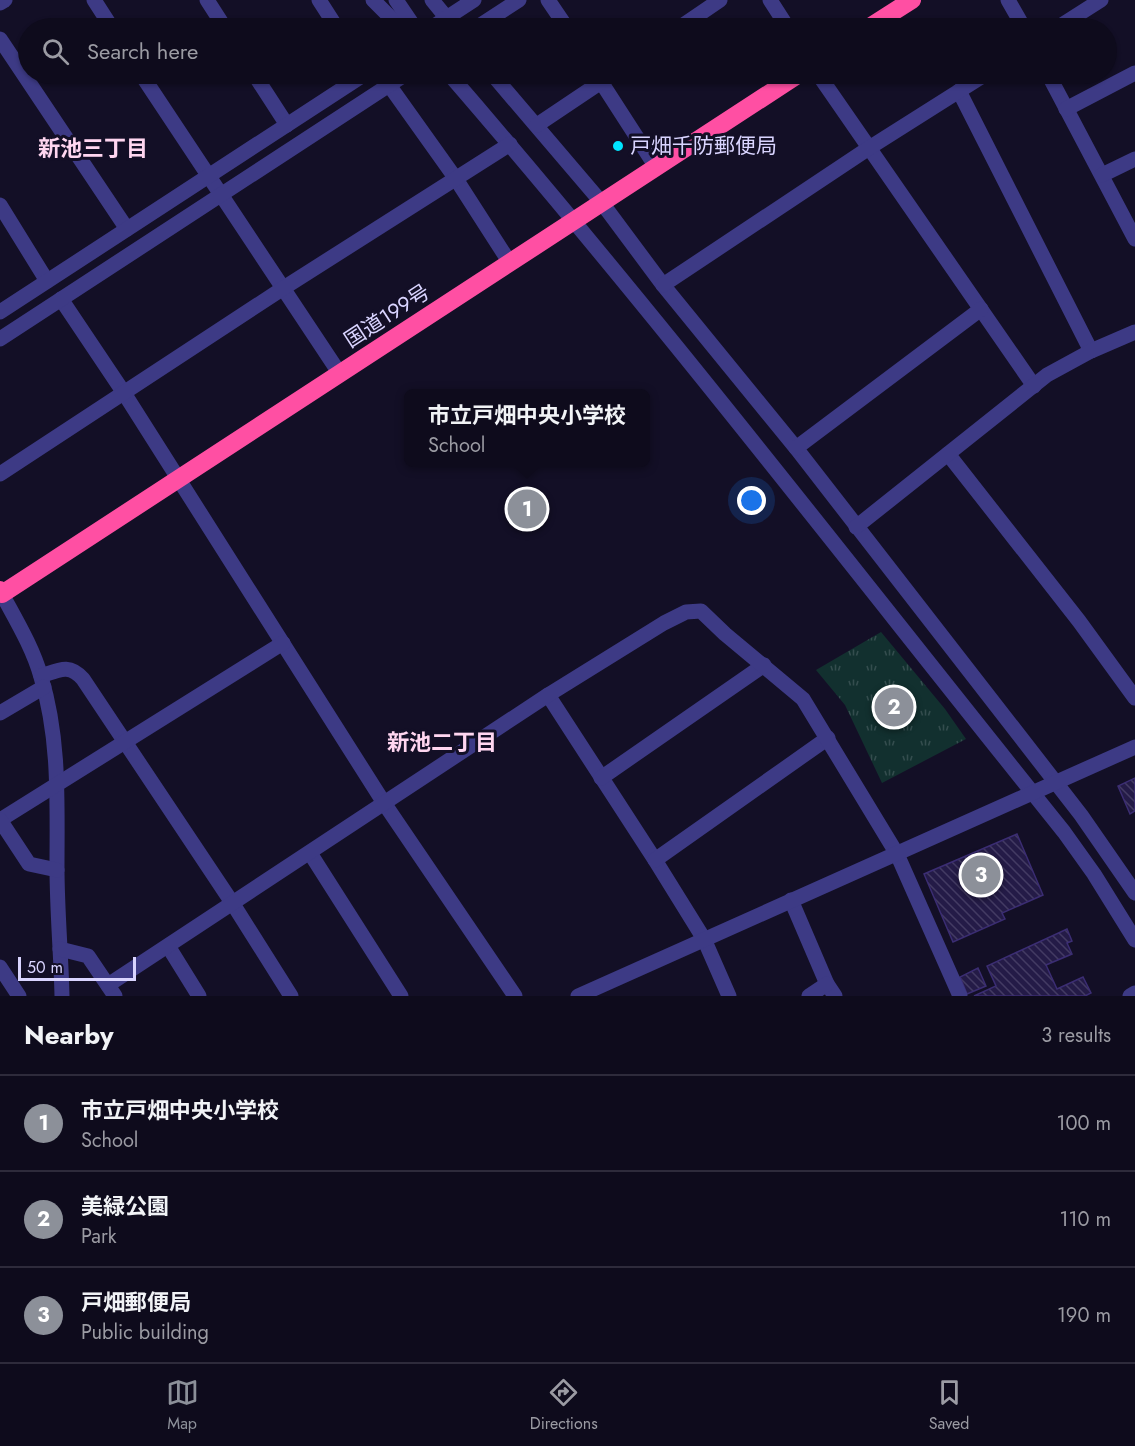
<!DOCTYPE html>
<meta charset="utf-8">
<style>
:root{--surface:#0e0b1c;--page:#171425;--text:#f1f3f6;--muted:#9b9ba3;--line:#2e2b3b;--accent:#8c9099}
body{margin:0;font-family:Jost,"Noto Sans JP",sans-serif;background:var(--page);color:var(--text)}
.scale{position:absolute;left:18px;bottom:15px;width:118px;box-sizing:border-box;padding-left:6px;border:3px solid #d9d4ff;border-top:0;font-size:16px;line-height:21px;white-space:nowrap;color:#d9d4ff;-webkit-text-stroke:4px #130f26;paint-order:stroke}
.you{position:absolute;left:752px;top:501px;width:21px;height:21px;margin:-15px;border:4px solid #fff;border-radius:50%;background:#1a73e8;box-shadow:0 0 0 9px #1a73e833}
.badge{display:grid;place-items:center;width:39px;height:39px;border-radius:50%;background:var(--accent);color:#fff;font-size:20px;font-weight:700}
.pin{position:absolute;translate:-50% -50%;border:3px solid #fff;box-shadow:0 2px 6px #0006}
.popup{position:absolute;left:404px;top:389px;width:246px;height:78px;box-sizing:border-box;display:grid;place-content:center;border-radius:9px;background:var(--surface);filter:drop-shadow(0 2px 4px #0005);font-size:20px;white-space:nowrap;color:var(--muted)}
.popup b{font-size:22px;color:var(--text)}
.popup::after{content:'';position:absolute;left:50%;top:100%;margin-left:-12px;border:12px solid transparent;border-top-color:var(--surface)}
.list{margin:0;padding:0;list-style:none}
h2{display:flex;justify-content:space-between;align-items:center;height:78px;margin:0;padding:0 24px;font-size:26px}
h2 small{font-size:20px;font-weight:400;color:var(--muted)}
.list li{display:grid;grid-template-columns:39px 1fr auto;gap:18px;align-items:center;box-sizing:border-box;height:96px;padding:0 24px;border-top:2px solid var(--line)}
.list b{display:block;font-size:22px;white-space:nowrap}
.list p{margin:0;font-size:20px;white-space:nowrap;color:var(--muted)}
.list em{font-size:20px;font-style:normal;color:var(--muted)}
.icon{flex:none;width:33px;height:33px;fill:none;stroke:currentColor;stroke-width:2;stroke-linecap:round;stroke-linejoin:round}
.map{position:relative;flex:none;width:1135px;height:996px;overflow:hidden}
.search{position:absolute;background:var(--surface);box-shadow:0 2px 4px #0004;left:18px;right:18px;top:18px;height:66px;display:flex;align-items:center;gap:15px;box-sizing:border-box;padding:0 21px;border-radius:33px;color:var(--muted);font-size:22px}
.sheet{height:366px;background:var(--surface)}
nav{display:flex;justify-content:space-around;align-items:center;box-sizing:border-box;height:84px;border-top:2px solid var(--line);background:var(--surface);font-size:16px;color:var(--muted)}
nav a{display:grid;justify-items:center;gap:3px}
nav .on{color:var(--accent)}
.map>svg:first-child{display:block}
.park{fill:url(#park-tufts)}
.building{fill:url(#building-back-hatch);stroke:#3b2d73;stroke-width:1.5}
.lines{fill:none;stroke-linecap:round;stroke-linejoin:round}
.minor{stroke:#3d3a85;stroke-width:15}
.highway{stroke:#ff4fa3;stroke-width:18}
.poi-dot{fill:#00e5ff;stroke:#130f26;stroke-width:2}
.labels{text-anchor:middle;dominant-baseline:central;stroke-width:6;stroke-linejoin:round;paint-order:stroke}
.poi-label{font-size:21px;fill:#d9d4ff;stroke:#130f26;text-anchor:start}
.street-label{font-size:21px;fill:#d9d4ff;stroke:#130f26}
.neighbourhood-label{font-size:22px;font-weight:bold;fill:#ffd6f0;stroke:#130f26}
</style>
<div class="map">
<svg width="1135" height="996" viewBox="0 0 1135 996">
<defs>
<pattern id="park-tufts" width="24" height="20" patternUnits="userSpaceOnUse" patternTransform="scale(1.5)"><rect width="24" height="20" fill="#12302f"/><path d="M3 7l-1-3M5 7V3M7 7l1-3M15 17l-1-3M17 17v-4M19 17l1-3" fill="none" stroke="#344d4e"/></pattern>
<pattern id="building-back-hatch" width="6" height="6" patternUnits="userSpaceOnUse" patternTransform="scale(1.5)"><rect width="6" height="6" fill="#241b47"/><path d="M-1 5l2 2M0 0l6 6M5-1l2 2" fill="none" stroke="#433b63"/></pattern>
</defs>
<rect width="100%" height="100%" fill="#130f26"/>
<!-- park -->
<polygon class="park" points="881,632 945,709 966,739 882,783 845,705 816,670"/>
<!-- building -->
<g class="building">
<polygon points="1135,778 1135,811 1130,814 1118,786"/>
<polygon points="1017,834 1043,895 1002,913 1005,919 953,942 924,874"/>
<polygon points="1067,929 1072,941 1067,943 1072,954 1046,965 1057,989 1083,977 1091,993 1085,996 974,996 996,986 987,966"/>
<polygon points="978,968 986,986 967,994 960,977"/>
</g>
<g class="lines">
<!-- minor -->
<g class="minor">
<polyline points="94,0 112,28"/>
<polyline points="207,0 225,28"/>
<polyline points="319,0 337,28"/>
<polyline points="373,0 401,28"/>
<polyline points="396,0 415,28"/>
<polyline points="432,0 455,28"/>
<polyline points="548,0 567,28"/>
<polyline points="770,0 788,28"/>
<polyline points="1008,0 1024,28"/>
<polyline points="0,3 5,0"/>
<polyline points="431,28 474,0"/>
<polyline points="476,28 519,0"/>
<polyline points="679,28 720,0"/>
<polyline points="1057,28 1101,0"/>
<polyline points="0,39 127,229"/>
<polyline points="141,74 340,374"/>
<polyline points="254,74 287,125"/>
<path d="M449,74c213,246 411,504 615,758l30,42 41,66"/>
<polyline points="492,74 602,203 663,285 796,448 1081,815 1135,893"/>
<polyline points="596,74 656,167"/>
<polyline points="818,74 1034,386"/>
<polyline points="1048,74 1135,239"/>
<polyline points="389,85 456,179 510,263"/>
<polyline points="959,91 1091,351"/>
<polyline points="1066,109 1135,73"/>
<polyline points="537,125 613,74"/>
<polyline points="1102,175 1135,159"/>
<polyline points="0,205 47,281"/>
<polyline points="663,285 869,148 986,74"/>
<polyline points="61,299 124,393 384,803 515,996"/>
<polyline points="0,312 365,74"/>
<polyline points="0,339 406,74"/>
<polyline points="796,448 981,309"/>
<polyline points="948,454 1079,621 1135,698"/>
<polyline points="0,474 282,289 510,144"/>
<polyline points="856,527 1047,375 1091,351 1135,332"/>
<path d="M0,595l2,-1c14,26 31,54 39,83 19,62 16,126 16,191 0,42 4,85 5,128"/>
<path d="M41,676c18,-6 28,-13 42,3l150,225 58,92"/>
<polyline points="548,695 655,860 704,939 729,996"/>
<polyline points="0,713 44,687"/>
<polyline points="601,778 764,665"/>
<polyline points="0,820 283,643"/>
<polyline points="0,820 29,864 57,870"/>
<polyline points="310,853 401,996"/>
<polyline points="655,860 828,738"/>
<polyline points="791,900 827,984 835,996"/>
<polyline points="168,946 199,996"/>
<polyline points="60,949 88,956 115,996"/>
<polyline points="0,967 19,996"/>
<polyline points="108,985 548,695 664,623 686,612 701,611 725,634 803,699 897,854 960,996"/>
<polyline points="578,996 1135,747"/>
<polyline points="809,996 827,984"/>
<polyline points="1130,996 1135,993"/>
</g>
<!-- highway -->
<g class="highway">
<polyline points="868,28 912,0"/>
<polyline points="0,590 2,594 799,74"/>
</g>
</g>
<!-- markers -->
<circle class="poi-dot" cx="618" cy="146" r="6"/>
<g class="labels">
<!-- poi labels -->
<g class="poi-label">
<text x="630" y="146">戸畑千防郵便局</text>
</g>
<!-- street labels -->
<g class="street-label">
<text transform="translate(387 316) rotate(-33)">国道199号</text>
</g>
<!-- neighbourhood labels -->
<g class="neighbourhood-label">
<text x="93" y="148">新池三丁目</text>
<text x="442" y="742">新池二丁目</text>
</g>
</g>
</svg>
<div class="scale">50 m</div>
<div class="you"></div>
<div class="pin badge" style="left:527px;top:509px">1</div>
<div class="popup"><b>市立戸畑中央小学校</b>School</div>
<div class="pin badge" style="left:894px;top:707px">2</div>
<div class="pin badge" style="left:981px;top:875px">3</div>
<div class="search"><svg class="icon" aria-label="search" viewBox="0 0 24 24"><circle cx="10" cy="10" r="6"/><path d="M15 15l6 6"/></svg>Search here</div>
</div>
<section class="sheet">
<h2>Nearby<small>3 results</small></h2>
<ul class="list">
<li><span class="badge">1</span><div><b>市立戸畑中央小学校</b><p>School</p></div><em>100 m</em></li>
<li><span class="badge">2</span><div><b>美緑公園</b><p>Park</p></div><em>110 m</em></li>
<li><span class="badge">3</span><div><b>戸畑郵便局</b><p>Public building</p></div><em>190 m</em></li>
</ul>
</section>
<nav>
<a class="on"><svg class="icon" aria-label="map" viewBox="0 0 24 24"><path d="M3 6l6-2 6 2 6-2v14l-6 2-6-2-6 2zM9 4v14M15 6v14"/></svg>Map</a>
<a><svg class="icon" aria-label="directions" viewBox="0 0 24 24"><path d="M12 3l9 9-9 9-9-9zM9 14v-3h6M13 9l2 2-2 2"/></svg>Directions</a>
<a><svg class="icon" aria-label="saved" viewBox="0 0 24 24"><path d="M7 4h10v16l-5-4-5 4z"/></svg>Saved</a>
</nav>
